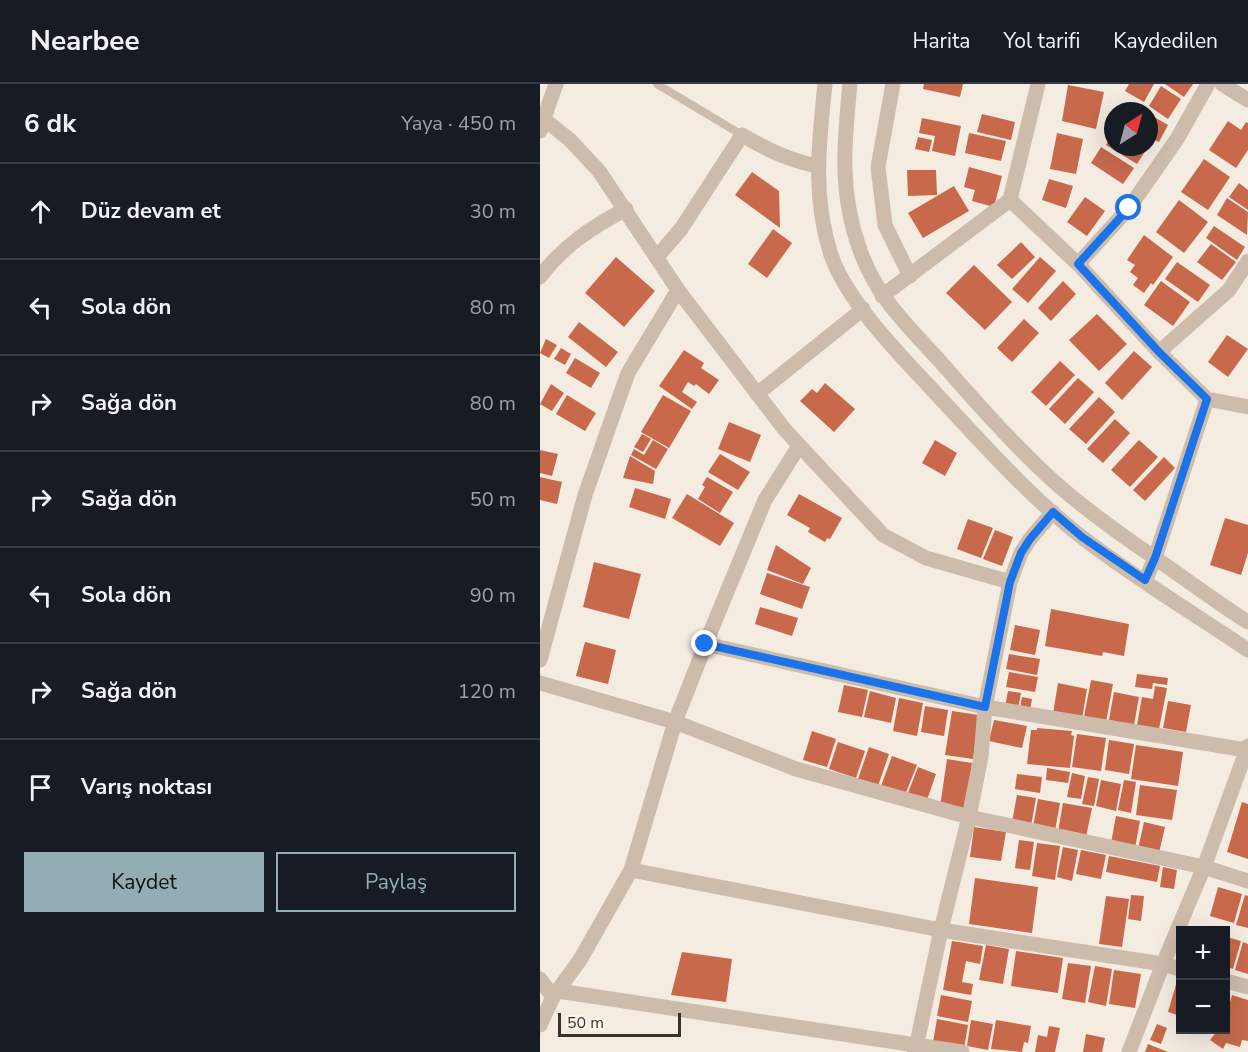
<!DOCTYPE html>
<html lang="tr">
<meta charset="utf-8">
<style>
:root{--surface:#171b24;--page:#20242c;--text:#f1f3f6;--muted:#9ea1a6;--line:#363941;--accent:#92aeb2}
body{margin:0;font-family:"Nunito Sans",sans-serif;background:var(--page);color:var(--text)}
.controls{position:absolute;right:18px;bottom:18px;display:grid;overflow:hidden;border-radius:0px;box-shadow:0 6px 24px #0002}
.controls button{width:54px;height:54px;display:grid;place-items:center;padding:0;border:0;border-bottom:2px solid var(--line);background:var(--surface);color:var(--text);font:30px sans-serif}
.compass{position:absolute;left:564px;top:18px;width:54px;height:54px;border-radius:50%;background:var(--surface);box-shadow:0 6px 24px #0002;rotate:36deg}
.scale{position:absolute;left:18px;bottom:15px;width:123px;box-sizing:border-box;padding-left:6px;border:3px solid #3b302b;border-top:0;font-size:16px;line-height:21px;white-space:nowrap;color:#3b302b;-webkit-text-stroke:4px #fbf5ee;paint-order:stroke}
.stop{position:absolute;width:18px;height:18px;margin:-14px;border:4px solid #1a73e8;border-radius:50%;background:#fff}
.stop.end{background:#1a73e8;border-color:#fff;box-shadow:0 2px 6px #0008}
.list{margin:0;padding:0;list-style:none}
h2{display:flex;justify-content:space-between;align-items:center;height:78px;margin:0;padding:0 24px;font-size:26px}
h2 small{font-size:20px;font-weight:400;color:var(--muted)}
.list li{display:grid;grid-template-columns:39px 1fr auto;gap:18px;align-items:center;box-sizing:border-box;height:96px;padding:0 24px;border-top:2px solid var(--line)}
.list b{display:block;font-size:22px;white-space:nowrap}
.list em{font-size:20px;font-style:normal;color:var(--muted)}
.actions{display:flex;gap:12px;padding:18px 24px}
.actions a{flex:1;padding:14px 0;border:2px solid var(--accent);border-radius:0px;text-align:center;font-size:21px;color:var(--accent)}
.actions .main{background:var(--accent);color:#111}
.icon{flex:none;width:33px;height:33px;fill:none;stroke:currentColor;stroke-width:2;stroke-linecap:round;stroke-linejoin:round}
.map{position:relative;flex:none;width:708px;height:968px;overflow:hidden}
header{display:flex;align-items:center;gap:36px;box-sizing:border-box;height:84px;padding:0 30px;background:var(--surface);border-bottom:2px solid var(--line)}
header strong{font-size:28px}
nav{display:flex;gap:33px;margin-inline-start:auto;font-size:21px}
main{display:flex}
aside{flex:1;background:var(--surface)}
.map>svg:first-child{display:block}
.building{fill:#c8694b}
.lines{fill:none;stroke-linecap:round;stroke-linejoin:round}
.service{stroke:#cdbbac;stroke-width:8}
.minor{stroke:#cdbbac;stroke-width:15}
.tertiary{stroke:#cdbbac;stroke-width:15}
.route{stroke:#1a73e8;stroke-width:8}
</style>
<header>
<strong>Nearbee</strong>
<nav><a>Harita</a><a>Yol tarifi</a><a>Kaydedilen</a></nav>
</header>
<main>
<aside>
<h2>6 dk<small>Yaya · 450 m</small></h2>
<ul class="list">
<li><svg class="icon" aria-label="ahead" viewBox="0 0 24 24"><path d="M12 20V5M6 11l6-6 6 6"/></svg><div><b>Düz devam et</b></div><em>30 m</em></li>
<li><svg class="icon" aria-label="left" viewBox="0 0 24 24"><path d="M17 20v-9H6M10 6l-5 5 5 5"/></svg><div><b>Sola dön</b></div><em>80 m</em></li>
<li><svg class="icon" aria-label="right" viewBox="0 0 24 24"><path d="M7 20v-9h11M14 6l5 5-5 5"/></svg><div><b>Sağa dön</b></div><em>80 m</em></li>
<li><svg class="icon" aria-label="right" viewBox="0 0 24 24"><path d="M7 20v-9h11M14 6l5 5-5 5"/></svg><div><b>Sağa dön</b></div><em>50 m</em></li>
<li><svg class="icon" aria-label="left" viewBox="0 0 24 24"><path d="M17 20v-9H6M10 6l-5 5 5 5"/></svg><div><b>Sola dön</b></div><em>90 m</em></li>
<li><svg class="icon" aria-label="right" viewBox="0 0 24 24"><path d="M7 20v-9h11M14 6l5 5-5 5"/></svg><div><b>Sağa dön</b></div><em>120 m</em></li>
<li><svg class="icon" aria-label="arrive" viewBox="0 0 24 24"><path d="M6 21V4h12l-3 4 3 4H6"/></svg><div><b>Varış noktası</b></div></li>
</ul>
<div class="actions"><a class="main">Kaydet</a><a>Paylaş</a></div>
</aside>
<div class="map">
<svg width="708" height="968" viewBox="0 0 708 968">
<rect width="100%" height="100%" fill="#f4ebe1"/>
<!-- building -->
<g class="building">
<polygon points="384,0 423,0 420,13 383,5"/>
<polygon points="589,0 614,0 604,18 585,7"/>
<polygon points="625,0 653,0 644,13"/>
<polygon points="528,1 564,8 556,45 522,37"/>
<polygon points="621,2 641,15 628,35 609,22"/>
<polygon points="591,20 604,27 587,27"/>
<polygon points="442,30 475,38 471,56 437,48"/>
<polygon points="609,30 628,41 619,58 609,53"/>
<polygon points="382,34 421,42 415,72 392,67 395,52 379,49"/>
<polygon points="688,37 701,46 706,38 708,39 708,66 696,84 669,66"/>
<polygon points="429,49 466,57 461,77 425,69"/>
<polygon points="517,49 543,55 536,90 510,85"/>
<polygon points="573,49 573,63 601,63 606,66 597,80 566,61"/>
<polygon points="378,53 392,56 389,68 375,65"/>
<polygon points="561,63 594,84 583,100 551,79"/>
<polygon points="664,75 690,93 668,126 641,108"/>
<polygon points="429,83 462,92 454,123 432,117 435,106 424,103"/>
<polygon points="367,86 396,86 397,111 368,112"/>
<polygon points="212,88 239,107 240,144 195,111"/>
<polygon points="509,95 533,102 526,124 502,116"/>
<polygon points="699,99 708,106 708,126 689,113"/>
<polygon points="414,102 429,127 383,154 368,129"/>
<polygon points="545,113 565,127 547,152 527,138"/>
<polygon points="687,114 708,128 707,151 677,131"/>
<polygon points="639,116 668,138 644,169 616,148"/>
<polygon points="674,142 705,163 697,176 666,154"/>
<polygon points="233,145 252,159 227,194 208,180"/>
<polygon points="604,151 633,173 613,201 611,199 604,209 593,201 598,194 590,188 595,181 587,176"/>
<polygon points="481,158 495,173 472,195 457,181"/>
<polygon points="671,160 696,178 682,196 657,178"/>
<polygon points="76,173 115,207 84,243 45,209"/>
<polygon points="500,173 516,187 488,219 472,205"/>
<polygon points="637,178 670,201 658,218 625,195"/>
<polygon points="434,181 472,218 445,246 406,209"/>
<polygon points="523,197 536,210 511,237 498,224"/>
<polygon points="621,197 650,218 633,242 604,221"/>
<polygon points="557,230 587,260 559,287 529,256"/>
<polygon points="484,235 499,249 472,278 457,264"/>
<polygon points="39,238 78,268 66,283 28,253"/>
<polygon points="687,251 708,265 688,293 668,278"/>
<polygon points="6,255 17,261 9,274 0,269"/>
<polygon points="21,264 31,270 25,281 14,275"/>
<polygon points="144,266 164,279 161,284 179,296 169,310 156,300 154,302 148,298 142,308 157,318 152,325 119,302"/>
<polygon points="594,267 612,283 582,316 565,299"/>
<polygon points="35,274 60,289 51,304 26,289"/>
<polygon points="520,277 535,291 506,322 491,308"/>
<polygon points="538,294 554,308 525,340 509,325"/>
<polygon points="285,299 315,325 294,348 260,317 272,305 277,309"/>
<polygon points="11,300 24,309 12,327 0,320"/>
<polygon points="27,311 56,329 45,347 16,330"/>
<polygon points="123,311 151,327 129,364 101,348"/>
<polygon points="559,313 575,328 546,360 529,345"/>
<polygon points="575,335 590,349 563,379 547,365"/>
<polygon points="189,338 221,351 210,378 178,365"/>
<polygon points="102,350 111,355 103,368 94,363"/>
<polygon points="113,356 128,365 116,385 91,371 94,365 104,371"/>
<polygon points="395,356 417,369 405,392 382,379"/>
<polygon points="599,356 618,373 590,403 571,386"/>
<polygon points="0,366 18,370 12,392 0,389"/>
<polygon points="180,370 210,388 198,406 168,388"/>
<polygon points="90,372 115,387 113,400 83,394"/>
<polygon points="624,373 635,384 605,417 593,406"/>
<polygon points="0,393 22,398 17,420 0,416"/>
<polygon points="167,393 193,408 180,429 158,415 165,403 162,401"/>
<polygon points="95,404 131,415 125,435 89,423"/>
<polygon points="147,410 194,439 180,462 132,434"/>
<polygon points="259,410 302,434 290,455 287,454 285,458 268,448 270,444 247,431"/>
<polygon points="685,434 708,441 708,469 701,491 670,481"/>
<polygon points="428,435 453,444 441,474 417,465"/>
<polygon points="455,446 473,453 462,482 443,475"/>
<polygon points="236,461 271,484 263,500 227,486"/>
<polygon points="54,478 101,490 89,535 43,523"/>
<polygon points="227,489 270,503 262,525 220,510"/>
<polygon points="220,523 258,534 252,552 215,540"/>
<polygon points="511,525 589,540 584,572 563,568 562,572 505,562"/>
<polygon points="475,541 500,546 495,571 470,566"/>
<polygon points="45,558 76,566 68,600 36,592"/>
<polygon points="469,570 500,575 497,591 466,585"/>
<polygon points="469,588 498,593 495,608 466,603"/>
<polygon points="597,590 628,594 627,601 613,599 612,605 595,603"/>
<polygon points="551,596 573,600 566,638 544,633"/>
<polygon points="518,599 547,605 542,635 513,630"/>
<polygon points="304,601 328,606 322,633 298,628"/>
<polygon points="615,602 627,604 619,645 597,641 602,613 613,615"/>
<polygon points="330,607 356,614 351,639 324,633"/>
<polygon points="468,607 481,609 478,625 465,623"/>
<polygon points="574,608 599,613 594,641 569,636"/>
<polygon points="482,613 492,615 490,626 480,624"/>
<polygon points="359,614 383,619 377,652 353,647"/>
<polygon points="628,617 651,621 646,648 623,644"/>
<polygon points="385,622 408,626 404,652 381,648"/>
<polygon points="412,627 439,631 433,675 405,671"/>
<polygon points="454,636 487,642 482,664 449,657"/>
<polygon points="497,644 532,647 531,651 534,652 530,684 487,680 491,646 497,646"/>
<polygon points="272,647 296,655 287,683 263,676"/>
<polygon points="537,650 566,654 561,687 532,683"/>
<polygon points="569,656 594,660 589,690 565,686"/>
<polygon points="298,658 325,667 316,694 289,685"/>
<polygon points="596,661 643,668 638,702 591,695"/>
<polygon points="329,663 349,670 338,702 318,695"/>
<polygon points="352,672 377,681 365,711 341,702"/>
<polygon points="407,675 432,679 425,726 400,723"/>
<polygon points="378,683 396,690 387,716 368,709"/>
<polygon points="507,684 530,688 528,699 506,696"/>
<polygon points="532,689 545,692 541,715 527,713"/>
<polygon points="477,690 502,693 500,709 475,705"/>
<polygon points="548,693 559,695 554,722 542,720"/>
<polygon points="561,696 581,700 576,727 556,722"/>
<polygon points="584,696 596,698 591,729 578,726"/>
<polygon points="600,701 637,706 632,736 596,731"/>
<polygon points="477,711 496,714 491,742 472,738"/>
<polygon points="498,715 520,719 515,747 493,743"/>
<polygon points="702,718 708,720 708,775 687,768"/>
<polygon points="523,719 552,724 546,753 518,748"/>
<polygon points="576,732 600,737 595,764 571,759"/>
<polygon points="604,738 625,743 619,769 598,765"/>
<polygon points="434,743 466,748 461,777 430,773"/>
<polygon points="479,756 494,758 490,786 475,784"/>
<polygon points="497,759 520,762 515,796 492,792"/>
<polygon points="523,763 538,766 532,797 517,793"/>
<polygon points="541,766 566,771 561,795 536,790"/>
<polygon points="569,772 620,782 617,798 566,788"/>
<polygon points="623,783 637,786 634,805 620,803"/>
<polygon points="435,794 498,803 492,849 429,840"/>
<polygon points="678,803 702,810 694,839 670,832"/>
<polygon points="591,811 604,812 601,837 588,835"/>
<polygon points="705,811 708,812 708,844 696,841"/>
<polygon points="566,812 589,815 582,863 559,860"/>
<polygon points="687,853 701,857 693,885 686,883"/>
<polygon points="412,857 443,862 440,880 426,877 422,898 433,900 431,911 403,906"/>
<polygon points="703,858 708,860 708,890 695,886"/>
<polygon points="446,861 469,865 463,900 439,896"/>
<polygon points="476,867 523,874 518,909 471,902"/>
<polygon points="142,868 192,875 186,918 131,911"/>
<polygon points="528,879 551,882 545,919 522,915"/>
<polygon points="555,882 572,885 566,922 548,918"/>
<polygon points="574,886 601,890 595,924 569,920"/>
<polygon points="637,897 640,898 640,932 628,928"/>
<polygon points="401,911 432,917 428,938 397,932"/>
<polygon points="692,911 708,916 708,957 702,956 700,963 686,959 683,965 670,956 678,946 686,946 686,932"/>
<polygon points="397,935 428,941 424,964 393,958"/>
<polygon points="431,936 453,940 448,966 427,962"/>
<polygon points="456,936 491,942 488,959 484,958 482,968 451,965"/>
<polygon points="617,940 627,944 621,960 610,956"/>
<polygon points="509,942 520,944 515,968 495,968 498,951 507,953"/>
<polygon points="546,950 565,954 562,968 543,968"/>
<polygon points="608,960 628,968 605,968"/>
</g>
<g class="lines">
<!-- service -->
<polyline class="service" points="117,0 202,51"/>
<!-- minor -->
<g class="minor">
<polyline points="353,0 338,83 345,141 370,192"/>
<polyline points="498,0 470,116 538,180 619,268 667,315 708,323"/>
<polyline points="682,0 708,16"/>
<polyline points="0,32 30,56 59,87 138,206 245,346 343,451 386,474 470,498"/>
<polyline points="4,34 16,0"/>
<path d="M117,173l24,-28 61,-94c24,14 48,26 76,31"/>
<polyline points="538,180 589,124 637,55 668,0"/>
<polyline points="342,212 470,116"/>
<polyline points="619,268 689,206 708,177"/>
<polyline points="217,310 323,225"/>
<polyline points="605,497 615,474 667,315"/>
<polyline points="165,560 445,623 706,666"/>
<polyline points="0,576 45,411 88,289 138,206"/>
<polyline points="0,599 135,638 256,685 429,733 664,783 708,797"/>
<polyline points="91,786 401,846 623,880 640,885"/>
<polyline points="0,895 13,913"/>
<polyline points="686,897 708,903"/>
<polyline points="18,907 422,968"/>
<polyline points="0,941 13,913 40,876 91,786 135,638 170,549 225,416 259,362"/>
<polyline points="375,968 401,846 429,733 441,673 445,623 470,498 481,469 490,455 513,428"/>
<polyline points="589,968 623,880 664,783 708,662"/>
</g>
<!-- tertiary -->
<g class="tertiary">
<path d="M285,0c-6,59 -13,112 6,171 15,44 65,96 97,130 50,53 97,108 155,153 52,40 110,75 165,112"/>
<path d="M310,0c-6,59 -11,109 10,166 16,46 46,74 78,109 36,41 72,82 112,119 33,30 68,55 105,80 31,21 61,44 93,64"/>
<polyline points="0,47 4,34"/>
<path d="M0,193c23,-31 52,-50 86,-68"/>
</g>
</g>
<g class="lines">
<!-- route -->
<polyline class="route" points="165,560 445,623 470,498 481,469 490,455 513,428 542,453 605,496 615,474 667,315 619,268 538,180 589,124"/>
</g>
</svg>
<div class="controls">
<button>+</button>
<button>−</button>
</div>
<svg class="compass" viewBox="-18 -18 36 36"><path d="M0-13l5 13h-10z" fill="#e53935"/><path d="M0 13l5-13h-10z" fill="#9ea1a6"/></svg>
<div class="scale">50 m</div>
<div class="stop" style="left:589px;top:124px"></div>
<div class="stop end" style="left:165px;top:560px"></div>
</div>
</main>
